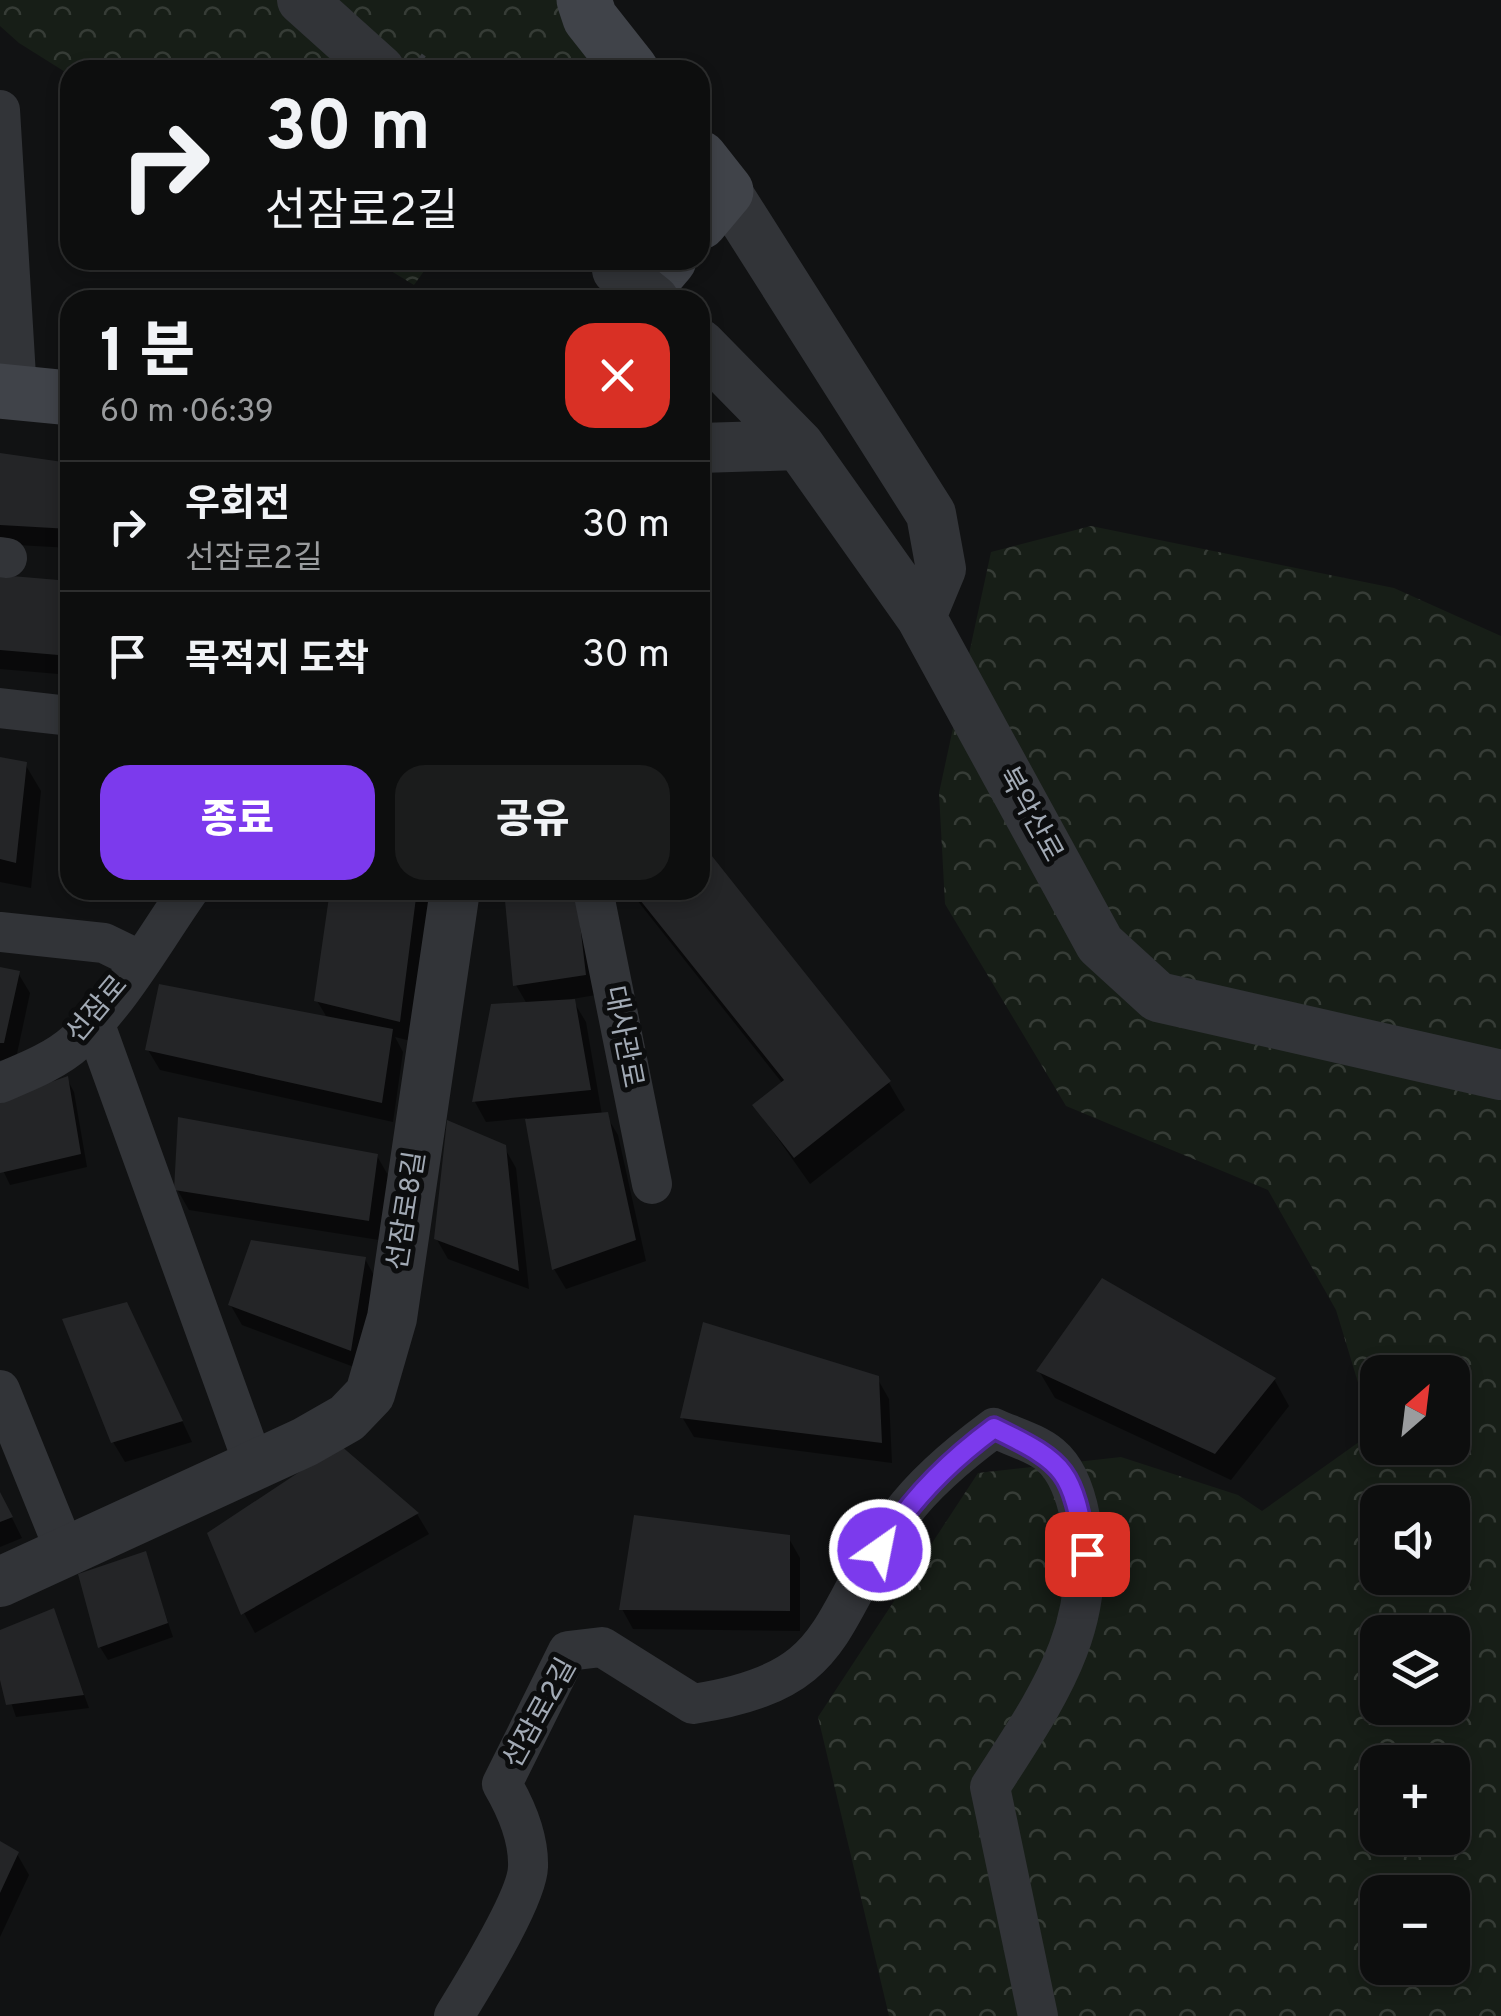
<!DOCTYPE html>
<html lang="ko">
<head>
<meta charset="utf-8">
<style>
	:root { --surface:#0d0e0e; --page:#1b1c1c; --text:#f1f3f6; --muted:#9a9c9e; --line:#2d2e2e; --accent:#7c3aed }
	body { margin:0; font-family:Overpass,"Noto Sans KR",sans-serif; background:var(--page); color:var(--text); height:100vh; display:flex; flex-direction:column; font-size:38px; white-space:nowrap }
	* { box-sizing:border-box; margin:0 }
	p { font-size:32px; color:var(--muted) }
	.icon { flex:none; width:55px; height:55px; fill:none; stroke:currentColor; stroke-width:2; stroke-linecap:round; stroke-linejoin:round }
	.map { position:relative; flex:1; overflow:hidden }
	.side { position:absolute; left:60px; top:290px; width:650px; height:610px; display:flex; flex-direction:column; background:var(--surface); border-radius:30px; box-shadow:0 5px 15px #0003,0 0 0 2px var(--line) }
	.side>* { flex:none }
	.top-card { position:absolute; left:60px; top:60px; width:650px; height:210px; border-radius:30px; box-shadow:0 5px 15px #0003,0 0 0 2px var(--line); background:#0d0e0e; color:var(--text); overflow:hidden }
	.needle { width:65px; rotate:28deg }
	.fabs { position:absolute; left:1360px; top:1355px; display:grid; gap:20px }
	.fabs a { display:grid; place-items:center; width:110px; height:110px; border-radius:20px; background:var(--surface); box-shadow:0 5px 15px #0003,0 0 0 2px var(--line); font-size:50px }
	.pin { position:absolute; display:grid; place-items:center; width:85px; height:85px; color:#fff; margin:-42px; border-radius:20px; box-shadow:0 5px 15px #0006 }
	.me { position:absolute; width:110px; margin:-55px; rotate:33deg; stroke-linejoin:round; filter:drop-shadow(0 0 8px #0008) }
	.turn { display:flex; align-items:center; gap:35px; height:210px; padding:0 40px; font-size:45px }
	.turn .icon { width:130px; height:130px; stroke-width:2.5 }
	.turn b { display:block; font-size:70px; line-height:85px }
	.round { display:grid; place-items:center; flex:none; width:105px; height:105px; border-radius:30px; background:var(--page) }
	.head { display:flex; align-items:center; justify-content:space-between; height:170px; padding:0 40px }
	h1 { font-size:60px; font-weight:800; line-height:75px }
	.button { display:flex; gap:20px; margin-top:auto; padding:20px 40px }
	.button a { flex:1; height:115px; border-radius:30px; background:var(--accent); color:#fff; font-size:40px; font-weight:800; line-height:115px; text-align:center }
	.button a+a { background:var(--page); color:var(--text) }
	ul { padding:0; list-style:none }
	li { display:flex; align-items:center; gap:30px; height:130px; padding:0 40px; border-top:2px solid var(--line) }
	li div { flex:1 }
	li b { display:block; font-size:38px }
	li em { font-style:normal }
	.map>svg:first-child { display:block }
	.forest { fill:url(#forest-crowns); fill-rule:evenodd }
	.shadow { fill:#0007 }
	.building { fill:#242527 }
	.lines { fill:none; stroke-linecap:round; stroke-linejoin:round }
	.path { stroke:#383b3f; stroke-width:6; stroke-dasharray:5 8; stroke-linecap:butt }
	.minor { stroke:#323438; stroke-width:40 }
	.tertiary { stroke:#323438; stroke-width:50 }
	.secondary { stroke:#404349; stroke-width:55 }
	.tertiary-bridge { stroke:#323438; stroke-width:50 }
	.route-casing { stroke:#51269a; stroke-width:25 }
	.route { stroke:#7c3aed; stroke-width:18 }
	.labels { text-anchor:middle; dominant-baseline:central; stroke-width:10; stroke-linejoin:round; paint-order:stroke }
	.street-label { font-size:28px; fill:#a2aab5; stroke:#0c0d0e }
</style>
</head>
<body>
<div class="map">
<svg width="1501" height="2016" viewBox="0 0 1501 2016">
	<defs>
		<pattern id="forest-crowns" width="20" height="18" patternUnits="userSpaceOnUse" patternTransform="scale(2.5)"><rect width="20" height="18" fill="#171e17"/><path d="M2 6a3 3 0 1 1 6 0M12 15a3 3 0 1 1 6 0" fill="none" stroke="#363c36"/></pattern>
	</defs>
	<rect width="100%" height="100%" fill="#111213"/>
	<path class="forest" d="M0,0H572L594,70H70V75L19,43L0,26Z
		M373,260H432L414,285Z
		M1091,526L1394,588L1501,636V2016H889L818,1717L978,1473L1121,1457L1238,1495L1262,1511L1373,1432L1336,1310L1268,1190L1066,1106L945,904L939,793L991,552ZM1378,1372H1452V1448H1378ZM1378,1502H1452V1578H1378ZM1378,1632H1452V1708H1378ZM1378,1762H1452V1838H1378ZM1378,1892H1452V1968H1378Z"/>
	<path class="shadow" d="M0,456L70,465V548L0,544Z
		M0,578L70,584V675L0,669Z
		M0,759L25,764L41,791L31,888L0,882Z
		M700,845L889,1083L905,1110L810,1184L755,1106L783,1084L629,890H700Z
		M333,890H430L411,1041L395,1037L403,1052L393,1122L160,1070L148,1050L328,1019L317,1001Z
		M507,890H577L596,995L572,999L586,1022L602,1115H606L618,1135L646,1261L566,1289L554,1269L527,1118L486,1122L475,1102L494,1006L527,1004L516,985Z
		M0,969L18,973L30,993L15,1063L0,1060Z
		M67,1079L74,1092L87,1167L10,1185L0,1164V1103Z
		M504,1147L516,1168L529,1289L448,1259L436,1238Z
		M377,1156L389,1177L379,1240L189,1210L177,1189Z
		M365,1259L376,1279L362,1370L242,1325L230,1304Z
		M138,1326L192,1442L125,1462L113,1442Z
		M1039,1371L1274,1379L1289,1406L1231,1480L1055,1398Z
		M877,1378L889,1399L892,1463L694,1437L682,1417Z
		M340,1448L417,1514L429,1534L255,1633L244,1613Z
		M0,1494L22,1538L0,1547Z
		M788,1537L800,1558V1631L633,1629L622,1609Z
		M145,1554L173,1637L108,1660L100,1647Z
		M53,1611L89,1708L16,1717L0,1670V1633Z
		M0,1844L17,1854L29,1875L0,1937Z"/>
	<path class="building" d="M0,453L70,463V529L0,525Z
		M0,575L70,581V656L0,650Z
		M0,757L27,762L16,863L0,859Z
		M700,841L891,1081L794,1158L752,1105L784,1080L632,890H700Z
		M330,890H417L400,1022L314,1001Z
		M504,890H576L586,975L513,986Z
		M0,967L20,971L4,1043H0Z
		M159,984L393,1029L382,1103L145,1050Z
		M575,999L591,1090L472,1102L491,1004Z
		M68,1076L81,1154L0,1173V1100Z
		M608,1112L636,1240L552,1270L525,1119Z
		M178,1117L378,1154L369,1221L174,1190Z
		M447,1120L506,1145L519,1271L434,1239Z
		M251,1240L366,1257L351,1351L228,1305Z
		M1102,1278L1276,1378L1215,1454L1036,1371Z
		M127,1302L183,1421L111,1443L62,1319Z
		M703,1322L879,1376L882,1443L680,1418Z
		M340,1445L419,1513L241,1615L207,1533Z
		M0,1492L13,1517L0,1522Z
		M634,1515L790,1535V1611L619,1610Z
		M146,1551L168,1623L98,1648L78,1574Z
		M54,1608L84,1695L6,1705L0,1680V1630Z
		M0,1841L19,1852L0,1893Z"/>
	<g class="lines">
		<path class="path" d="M420,56L439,70"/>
		<path class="minor" d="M0,110L17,393
			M0,557L7,558
			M0,708L70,716
			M593,890L652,1184
			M0,932L104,943L139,960
			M94,1022L254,1465
			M0,1083C26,1072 55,1061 76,1042C121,1000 154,940 189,890
			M0,1390L66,1553
			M454,2016C472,1986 527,1899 528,1867C529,1838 516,1808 502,1784L568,1651L602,1647L693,1704C845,1681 823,1620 900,1516C925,1482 960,1453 994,1428C1011,1436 1036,1443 1050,1455C1067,1469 1076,1496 1080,1517C1101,1626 1046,1699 990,1787L1038,2016"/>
		<path class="tertiary" d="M302,0L380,70
			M726,191L931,514L941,569L921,617
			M700,344L799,445L921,617L1100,944L1158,997L1501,1075
			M700,448L799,445
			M0,1582L305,1442L347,1418L370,1394L392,1318L455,890"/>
		<path class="secondary" d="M584,0L590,18L631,70
			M700,158L726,191L700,222
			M635,300L669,260
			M0,391L70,398"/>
		<path class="tertiary-bridge" d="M617,270L654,300"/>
	</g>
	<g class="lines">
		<defs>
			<path id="route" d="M880,1550C909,1500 948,1462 994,1428C1071,1465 1071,1472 1087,1554"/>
		</defs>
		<use href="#route" class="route-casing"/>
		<use href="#route" class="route"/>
	</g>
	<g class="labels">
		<g class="street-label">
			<text transform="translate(1029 815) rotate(61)">북악산로</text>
			<text transform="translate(98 1010) rotate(-50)">선잠로</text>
			<text transform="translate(622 1037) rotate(79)">대사관로</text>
			<text transform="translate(408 1211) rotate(-81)">선잠로8길</text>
			<text transform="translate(541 1714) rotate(-61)">선잠로2길</text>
		</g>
	</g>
</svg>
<div class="fabs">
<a><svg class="needle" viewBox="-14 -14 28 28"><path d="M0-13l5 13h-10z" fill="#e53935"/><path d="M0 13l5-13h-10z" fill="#9a9c9e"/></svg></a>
<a><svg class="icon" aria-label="sound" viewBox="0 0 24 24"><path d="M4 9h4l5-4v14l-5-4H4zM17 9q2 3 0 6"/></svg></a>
<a><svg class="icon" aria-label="layers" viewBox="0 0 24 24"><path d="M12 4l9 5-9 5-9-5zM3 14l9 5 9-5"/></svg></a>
<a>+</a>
<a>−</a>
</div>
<div class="pin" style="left:1087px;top:1554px;background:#d93025"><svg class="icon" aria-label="arrive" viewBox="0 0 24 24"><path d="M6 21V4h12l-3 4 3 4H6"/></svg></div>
<svg class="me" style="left:880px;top:1550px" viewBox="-20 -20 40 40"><circle r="17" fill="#7c3aed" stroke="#fff" stroke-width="3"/><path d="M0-11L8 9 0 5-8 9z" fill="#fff"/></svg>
<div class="top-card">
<div class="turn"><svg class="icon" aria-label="right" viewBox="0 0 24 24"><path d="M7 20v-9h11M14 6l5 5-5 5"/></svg><div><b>30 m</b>선잠로2길</div></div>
</div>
<section class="side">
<div class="head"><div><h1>1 분</h1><p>60 m · 06:39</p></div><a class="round" style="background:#d93025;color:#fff"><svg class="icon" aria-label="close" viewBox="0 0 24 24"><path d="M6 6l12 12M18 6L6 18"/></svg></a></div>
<ul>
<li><svg class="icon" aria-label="right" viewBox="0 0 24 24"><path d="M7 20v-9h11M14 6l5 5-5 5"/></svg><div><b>우회전</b><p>선잠로2길</p></div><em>30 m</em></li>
<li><svg class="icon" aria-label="arrive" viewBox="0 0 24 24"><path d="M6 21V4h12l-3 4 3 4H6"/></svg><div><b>목적지 도착</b></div><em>30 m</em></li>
</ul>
<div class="button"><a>종료</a><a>공유</a></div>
</section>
</div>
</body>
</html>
